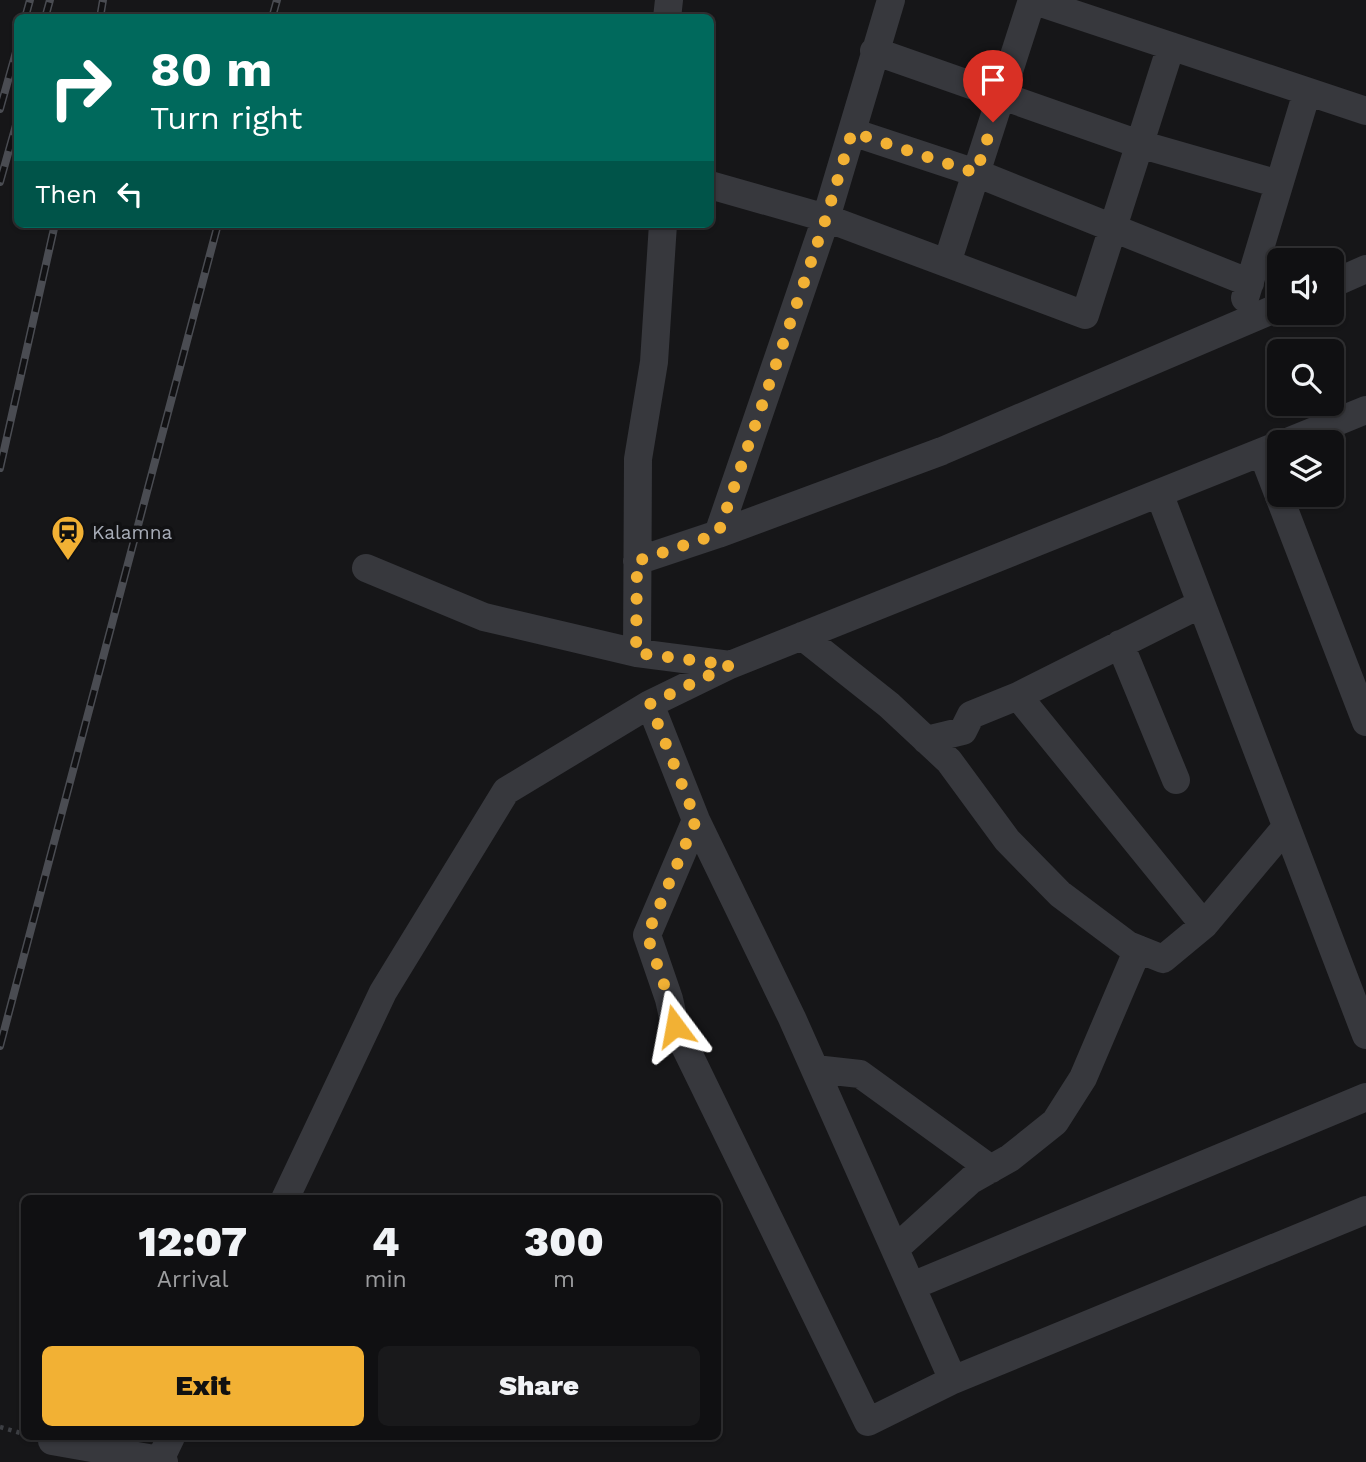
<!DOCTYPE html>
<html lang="en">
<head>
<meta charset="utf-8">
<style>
	:root { --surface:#101012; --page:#19191b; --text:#f1f3f6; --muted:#9c9d9f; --line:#303032; --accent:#f2b134 }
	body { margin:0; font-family:"Work Sans",sans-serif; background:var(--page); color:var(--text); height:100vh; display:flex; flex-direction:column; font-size:26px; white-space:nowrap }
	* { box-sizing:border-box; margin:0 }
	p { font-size:23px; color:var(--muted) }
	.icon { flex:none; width:38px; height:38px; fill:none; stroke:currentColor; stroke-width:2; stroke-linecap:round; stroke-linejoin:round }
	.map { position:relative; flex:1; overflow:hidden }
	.details { position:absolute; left:21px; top:1195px; width:700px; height:245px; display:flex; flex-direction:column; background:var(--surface); border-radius:10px; box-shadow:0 2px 5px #0004,0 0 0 2px var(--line) }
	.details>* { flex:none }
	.top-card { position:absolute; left:14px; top:14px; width:700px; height:214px; border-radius:10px; box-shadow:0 2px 5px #0004,0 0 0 2px var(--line); background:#00695c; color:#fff; overflow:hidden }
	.buttons { position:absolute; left:1267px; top:248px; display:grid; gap:14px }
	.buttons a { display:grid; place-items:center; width:77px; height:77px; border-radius:10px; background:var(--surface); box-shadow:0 2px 5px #0004,0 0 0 2px var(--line); font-size:35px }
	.pin { position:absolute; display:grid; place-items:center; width:60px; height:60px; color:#fff; margin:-72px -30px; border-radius:50% 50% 50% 0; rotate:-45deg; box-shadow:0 0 7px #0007 }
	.pin .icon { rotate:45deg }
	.me { position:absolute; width:77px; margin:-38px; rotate:347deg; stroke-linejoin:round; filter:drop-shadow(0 0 5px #0008) }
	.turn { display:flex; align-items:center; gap:24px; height:147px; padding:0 21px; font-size:32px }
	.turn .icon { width:91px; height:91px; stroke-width:2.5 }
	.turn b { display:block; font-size:49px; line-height:60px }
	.then { display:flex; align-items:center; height:66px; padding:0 21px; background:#0003; gap:14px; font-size:26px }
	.eta { display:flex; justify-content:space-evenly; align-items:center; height:119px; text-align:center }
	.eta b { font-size:42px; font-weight:800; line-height:49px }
	.primary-button { display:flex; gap:14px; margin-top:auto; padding:14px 21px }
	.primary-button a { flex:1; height:80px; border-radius:10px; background:var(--accent); color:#111; font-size:28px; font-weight:800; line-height:80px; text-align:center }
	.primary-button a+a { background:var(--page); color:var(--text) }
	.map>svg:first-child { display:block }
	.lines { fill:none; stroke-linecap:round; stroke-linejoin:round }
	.path { stroke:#3d3f44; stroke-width:4.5; stroke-dasharray:3.5 5; stroke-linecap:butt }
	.street { stroke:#37383d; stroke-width:28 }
	.rail-casing { stroke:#4a4c52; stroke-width:8 }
	.rail { stroke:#111113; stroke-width:5; stroke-dasharray:16; stroke-linecap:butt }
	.route { stroke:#f2b134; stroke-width:12; stroke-dasharray:0 21.6 }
	.labels { text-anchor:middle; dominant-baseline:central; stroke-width:7; stroke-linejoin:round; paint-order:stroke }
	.poi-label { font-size:19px; fill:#a8adb8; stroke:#111113; text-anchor:start }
</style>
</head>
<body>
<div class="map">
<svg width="1366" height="1462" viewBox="0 0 1366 1462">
	<rect width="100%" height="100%" fill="#161618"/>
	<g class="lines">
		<path class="path" d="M0,1427L24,1434"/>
		<path class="street" d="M667,18L669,0
			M874,51L1139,144L1279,184
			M852,132L976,173L1250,283
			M710,185L826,218L1085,315L1171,46
			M947,263L1032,0L1366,111
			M1332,284L1366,269
			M1245,298L1307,92
			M1285,443L1366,410
			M1262,452L1366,722
			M1159,493L1366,1035
			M718,534L826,218L891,0
			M637,561L718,534L942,451L1279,307
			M366,568L484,617L637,653L730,665L1279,445
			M802,636L889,705L949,761L1007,840L1060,894L1128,945L1163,959L1204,925L1286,827
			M1120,644L1176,780
			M637,653L638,459L654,362L663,224
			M730,665L650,704L696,820L792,1018L953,1380L1366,1210
			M1018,696L1204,925
			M926,740L963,731L971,715L1018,696L1201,604
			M696,820L647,935L669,999L675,1026L868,1422L953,1380
			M815,1069L860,1074L991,1169
			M285,1199L383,992L506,791L650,704
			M895,1249L971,1180L1010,1158L1055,1122L1083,1078L1138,949
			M912,1286L1366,1097
			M52,1441L160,1460
			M164,1462L160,1460L171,1437"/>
		<defs>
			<path id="rail" d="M25,18L30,0
				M45,18L50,0
				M100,18L103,0
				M272,18L277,0
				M0,109L18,45
				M0,182L18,118
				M0,468L55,224
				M0,1046L218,224"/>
		</defs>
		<use href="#rail" class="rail-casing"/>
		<use href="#rail" class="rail"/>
	</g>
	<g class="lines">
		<path class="route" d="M675,1026L669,999L647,935L696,820L650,704L730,665L636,653L637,561L718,534L826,218L852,132L976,173L993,122"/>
	</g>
	<defs>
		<symbol id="station-pin" viewBox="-11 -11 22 30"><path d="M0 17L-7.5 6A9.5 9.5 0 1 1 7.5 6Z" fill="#f2b134" stroke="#111113"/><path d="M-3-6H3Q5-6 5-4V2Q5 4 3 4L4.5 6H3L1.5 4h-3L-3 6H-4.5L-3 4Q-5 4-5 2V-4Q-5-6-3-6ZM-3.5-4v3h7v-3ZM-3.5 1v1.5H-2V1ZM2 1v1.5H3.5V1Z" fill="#111"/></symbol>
	</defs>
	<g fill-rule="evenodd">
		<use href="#station-pin" x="49" y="513" width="38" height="52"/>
	</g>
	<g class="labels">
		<g class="poi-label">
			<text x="92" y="532">Kalamna</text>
		</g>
	</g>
</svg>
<div class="buttons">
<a><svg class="icon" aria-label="sound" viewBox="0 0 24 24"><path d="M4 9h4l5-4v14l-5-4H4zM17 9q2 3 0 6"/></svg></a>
<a><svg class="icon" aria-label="search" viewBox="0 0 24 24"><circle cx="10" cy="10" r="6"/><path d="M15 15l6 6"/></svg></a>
<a><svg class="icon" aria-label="layers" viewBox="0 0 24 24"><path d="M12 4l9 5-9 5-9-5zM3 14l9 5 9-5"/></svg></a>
</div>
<div class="pin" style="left:993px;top:122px;background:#d93025"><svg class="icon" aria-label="arrive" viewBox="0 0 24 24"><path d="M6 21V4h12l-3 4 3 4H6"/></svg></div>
<svg class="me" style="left:675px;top:1026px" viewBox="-20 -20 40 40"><path d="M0-17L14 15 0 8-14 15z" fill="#f2b134" stroke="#fff" stroke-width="4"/></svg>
<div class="top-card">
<div class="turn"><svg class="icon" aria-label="right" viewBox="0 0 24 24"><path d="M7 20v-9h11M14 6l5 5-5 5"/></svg><div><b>80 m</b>Turn right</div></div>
<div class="then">Then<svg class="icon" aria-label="left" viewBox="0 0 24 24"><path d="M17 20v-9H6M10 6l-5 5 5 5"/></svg></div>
</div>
<section class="details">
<div class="eta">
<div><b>12:07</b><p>Arrival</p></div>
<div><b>4</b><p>min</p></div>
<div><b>300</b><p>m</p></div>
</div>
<div class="primary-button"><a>Exit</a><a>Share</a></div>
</section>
</div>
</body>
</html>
